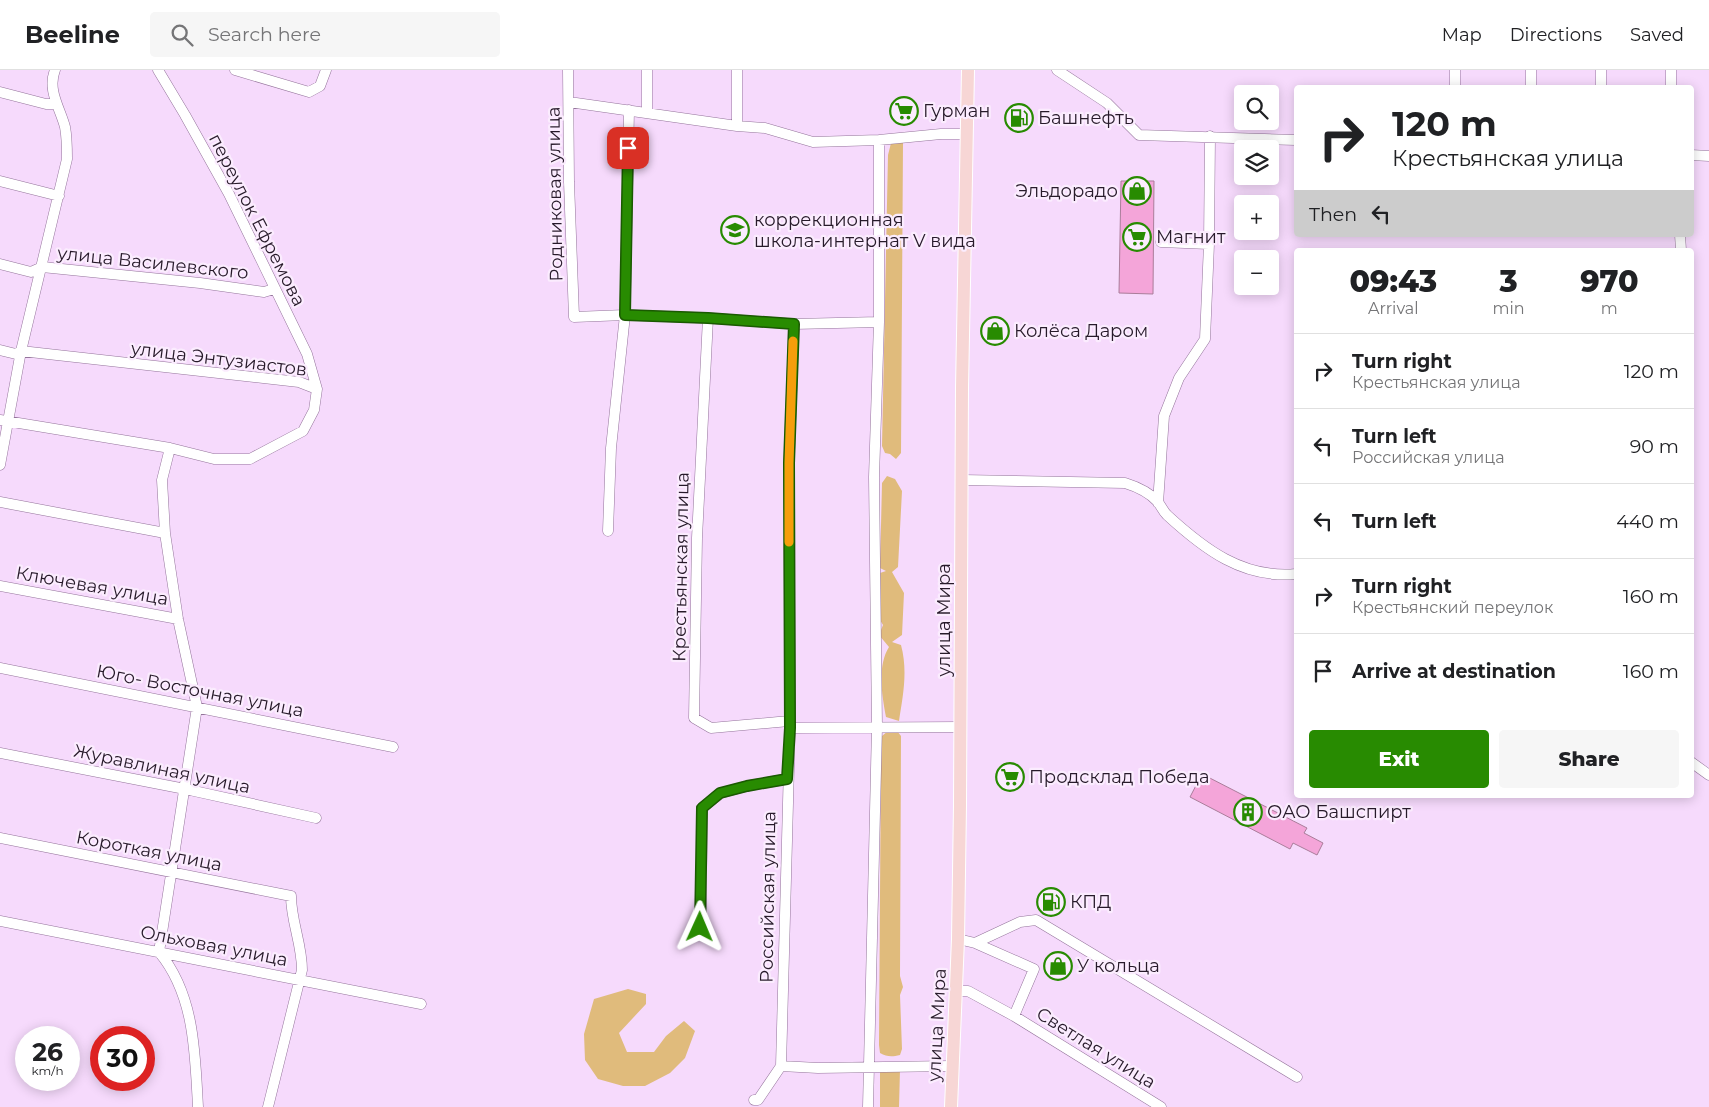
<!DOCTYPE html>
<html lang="en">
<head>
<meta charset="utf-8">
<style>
	:root { --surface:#fff; --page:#f6f6f6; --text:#202124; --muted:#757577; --line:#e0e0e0; --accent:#288b01 }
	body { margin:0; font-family:Montserrat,sans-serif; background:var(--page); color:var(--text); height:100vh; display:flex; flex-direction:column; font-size:19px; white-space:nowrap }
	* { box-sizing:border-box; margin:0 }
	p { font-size:16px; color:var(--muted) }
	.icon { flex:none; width:28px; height:28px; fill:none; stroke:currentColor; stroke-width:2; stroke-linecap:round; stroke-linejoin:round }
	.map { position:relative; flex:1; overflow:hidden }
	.sheet { position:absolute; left:1294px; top:178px; width:400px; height:550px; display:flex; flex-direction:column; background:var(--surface); border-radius:5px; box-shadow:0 2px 12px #0003 }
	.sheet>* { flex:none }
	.guide { position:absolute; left:1294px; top:15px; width:400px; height:152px; border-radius:5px; box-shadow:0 2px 12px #0003; background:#fff; color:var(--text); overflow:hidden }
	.controls { position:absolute; left:1234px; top:15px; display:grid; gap:10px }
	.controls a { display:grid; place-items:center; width:45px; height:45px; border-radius:5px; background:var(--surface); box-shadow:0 2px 12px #0003; font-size:25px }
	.speed { position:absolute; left:15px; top:956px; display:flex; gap:10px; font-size:25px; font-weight:700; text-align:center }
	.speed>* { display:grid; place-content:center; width:65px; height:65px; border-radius:50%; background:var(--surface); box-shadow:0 2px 12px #0003; line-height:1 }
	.speed small { font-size:12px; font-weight:400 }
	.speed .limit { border:8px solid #d22; background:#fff; color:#111 }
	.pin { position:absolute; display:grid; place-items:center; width:42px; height:42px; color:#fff; margin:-21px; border-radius:10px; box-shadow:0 2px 8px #0006 }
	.me { position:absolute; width:55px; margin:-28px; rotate:1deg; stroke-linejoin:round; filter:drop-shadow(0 0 4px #0008) }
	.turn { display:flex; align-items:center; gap:18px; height:105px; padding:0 15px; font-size:22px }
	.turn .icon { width:65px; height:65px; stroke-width:2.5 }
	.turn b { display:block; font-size:35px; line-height:42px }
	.then { display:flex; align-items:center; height:48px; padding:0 15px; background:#0003; gap:10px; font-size:19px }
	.eta { display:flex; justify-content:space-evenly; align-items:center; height:85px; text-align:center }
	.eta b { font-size:30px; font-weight:800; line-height:35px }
	.primary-button { display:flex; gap:10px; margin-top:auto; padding:10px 15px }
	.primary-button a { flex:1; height:58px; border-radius:5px; background:var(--accent); color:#fff; font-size:20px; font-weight:800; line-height:58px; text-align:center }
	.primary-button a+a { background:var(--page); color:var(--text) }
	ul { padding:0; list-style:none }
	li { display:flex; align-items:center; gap:15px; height:75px; padding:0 15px; border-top:1px solid var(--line) }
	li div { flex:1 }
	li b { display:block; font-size:19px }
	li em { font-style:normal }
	header { display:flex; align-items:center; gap:30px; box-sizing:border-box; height:70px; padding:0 25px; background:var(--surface); border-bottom:1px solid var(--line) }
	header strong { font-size:24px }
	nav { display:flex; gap:28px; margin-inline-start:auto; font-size:18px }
	.search { width:350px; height:45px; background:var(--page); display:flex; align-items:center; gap:12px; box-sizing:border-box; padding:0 18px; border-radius:5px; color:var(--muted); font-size:19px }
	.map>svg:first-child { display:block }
	.green { fill:#e0bb7c }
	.building { fill:#f4a5d9; stroke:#aa7d9a }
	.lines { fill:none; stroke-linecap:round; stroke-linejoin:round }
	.minor-casing { stroke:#94749b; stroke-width:11 }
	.major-casing { stroke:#fff; stroke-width:14 }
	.minor { stroke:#fff; stroke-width:10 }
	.major { stroke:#f7d6d5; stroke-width:12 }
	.route-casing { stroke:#1a5a01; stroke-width:12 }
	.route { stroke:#288b01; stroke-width:9 }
	.slow { stroke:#f59e0b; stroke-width:9 }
	.labels { text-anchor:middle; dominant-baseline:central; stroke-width:4.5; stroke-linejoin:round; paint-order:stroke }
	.poi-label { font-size:18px; fill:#271a2a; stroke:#fbecfe; text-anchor:start }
	.street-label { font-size:18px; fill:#271a2a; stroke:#fbecfe }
</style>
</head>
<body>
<header>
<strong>Beeline</strong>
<div class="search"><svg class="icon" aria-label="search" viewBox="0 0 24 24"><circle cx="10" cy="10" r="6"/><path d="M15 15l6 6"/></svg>Search here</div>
<nav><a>Map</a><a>Directions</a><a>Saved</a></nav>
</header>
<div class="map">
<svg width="1709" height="1037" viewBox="0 0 1709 1037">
	<rect width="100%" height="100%" fill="#f6dafc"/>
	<path class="green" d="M898,70L903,73L901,383L896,389L890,384L885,383L882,376L888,85L891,73Z
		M887,406L895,409L902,421L898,497L892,502L904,523L902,565L892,572L901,575C908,601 903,625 899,651L886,647C882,626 877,596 889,577L879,565L883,555L880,550V503L886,501L880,498L882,413Z
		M888,661H897L901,666L900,906L903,917L900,925L902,979L900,985C892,987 887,987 880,983L879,975L881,675L882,666Z
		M628,919L646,924V934L619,963L627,982H654L666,966L684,951L695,961L685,988L670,1003L645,1016H623L598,1009L585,990L584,964L594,929Z
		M880,999L900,1000L899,1037H880Z"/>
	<path class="building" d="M1121,111H1154L1153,224L1119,223Z
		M1202,704L1307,758L1304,763L1323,773L1317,785L1293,773L1290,779L1190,727Z"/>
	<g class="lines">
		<defs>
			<path id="minor" d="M235,0L309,22L320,16L326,0
				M568,0L569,112L574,247L625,245L708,248L794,254L879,252
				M1057,0L1107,33L1139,65L1296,70
				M1455,18V0
				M1531,18V0
				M1601,18V0
				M1671,18V0
				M0,22L46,34H56
				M569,32L737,56L765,58L813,72L879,70L941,64H967
				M647,43V0
				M737,56V0
				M1691,85L1709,86
				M0,111L59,126
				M1680,165L1681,180
				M1161,172L1209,174L1210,66
				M0,194L31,202L42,197L200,213L264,222L274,219
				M708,248L697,468L694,648L711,658L789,651
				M0,280L16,284L21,281L299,312L317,319
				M0,350L170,378L214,389H250L303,361L314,340L317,319L307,284L229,124L185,45L158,0
				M170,378L162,410L165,463L178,549L197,637L159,882C195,925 195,984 198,1037
				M0,395L21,281L67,89C67,78 67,67 65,57C60,38 47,20 55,0
				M962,410L1125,413C1138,417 1149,422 1158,432C1161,436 1163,441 1167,445C1204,479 1243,509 1296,504
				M0,432L165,463
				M1158,433L1164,346L1179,308L1205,269L1209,174
				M608,461L611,378L625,245L629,40
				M0,516L178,549
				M0,598L393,677
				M790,658L961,657
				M0,683L185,719L316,748
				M1691,692L1709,705
				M0,768L291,826C291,851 302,874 302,900L268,1037
				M0,851L421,934
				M701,857L702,738L721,723L747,716L787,709
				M958,869L975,873L1020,852L1036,850L1297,1007
				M956,921H968L1014,946L1034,899L975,873
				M1014,946L1161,1037
				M781,996L818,998L951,996
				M754,1030H758L781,996L790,658L789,393L794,254
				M868,1037L877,657L874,407L879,252V70"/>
			<path id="major" d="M951,1037L958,869L960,735L962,318L968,0"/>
		</defs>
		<use href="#minor" class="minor-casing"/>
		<use href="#major" class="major-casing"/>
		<use href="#minor" class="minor"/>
		<use href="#major" class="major"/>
	</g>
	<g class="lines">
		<defs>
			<path id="route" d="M628,78L625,245L708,248L794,254L789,393L790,658L787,709L747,716L720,723L702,738L700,857"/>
		</defs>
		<use href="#route" class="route-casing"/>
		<use href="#route" class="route"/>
		<path class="slow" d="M789,472V393L793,271"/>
	</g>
	<defs>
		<symbol id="supermarket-ring" viewBox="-11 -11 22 22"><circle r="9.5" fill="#fbecfe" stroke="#288b01" stroke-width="1.5"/><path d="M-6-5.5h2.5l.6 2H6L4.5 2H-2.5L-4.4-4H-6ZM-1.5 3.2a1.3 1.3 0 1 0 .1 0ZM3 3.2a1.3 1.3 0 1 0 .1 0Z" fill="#288b01"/></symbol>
		<symbol id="fuel-ring" viewBox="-11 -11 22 22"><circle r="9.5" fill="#fbecfe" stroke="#288b01" stroke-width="1.5"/><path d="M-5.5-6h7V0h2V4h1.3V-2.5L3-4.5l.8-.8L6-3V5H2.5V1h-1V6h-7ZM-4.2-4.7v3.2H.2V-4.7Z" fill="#288b01"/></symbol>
		<symbol id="shop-ring" viewBox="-11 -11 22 22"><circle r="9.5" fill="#fbecfe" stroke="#288b01" stroke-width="1.5"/><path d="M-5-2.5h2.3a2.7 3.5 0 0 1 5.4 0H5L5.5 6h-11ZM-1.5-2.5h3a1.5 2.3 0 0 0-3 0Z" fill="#288b01"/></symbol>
		<symbol id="school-ring" viewBox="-11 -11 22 22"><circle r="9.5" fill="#fbecfe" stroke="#288b01" stroke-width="1.5"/><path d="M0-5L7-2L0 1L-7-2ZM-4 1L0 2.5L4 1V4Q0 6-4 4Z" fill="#288b01"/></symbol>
		<symbol id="building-ring" viewBox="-11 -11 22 22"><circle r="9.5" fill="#fbecfe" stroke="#288b01" stroke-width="1.5"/><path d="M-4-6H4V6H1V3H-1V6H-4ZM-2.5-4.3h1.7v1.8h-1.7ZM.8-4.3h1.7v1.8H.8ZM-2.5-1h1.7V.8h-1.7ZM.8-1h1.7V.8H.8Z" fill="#288b01"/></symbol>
	</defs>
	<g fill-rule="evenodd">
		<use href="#supermarket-ring" x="888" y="25" width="32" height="32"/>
		<use href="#fuel-ring" x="1003" y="32" width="32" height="32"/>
		<use href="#shop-ring" x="1121" y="105" width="32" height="32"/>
		<use href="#school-ring" x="719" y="144" width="32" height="32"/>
		<use href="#supermarket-ring" x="1121" y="151" width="32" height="32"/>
		<use href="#shop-ring" x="979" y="245" width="32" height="32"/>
		<use href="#supermarket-ring" x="994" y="691" width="32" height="32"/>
		<use href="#building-ring" x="1232" y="726" width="32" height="32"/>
		<use href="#fuel-ring" x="1035" y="816" width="32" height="32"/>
		<use href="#shop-ring" x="1042" y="880" width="32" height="32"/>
	</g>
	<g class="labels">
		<g class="poi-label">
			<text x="923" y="41">Гурман</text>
			<text x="1038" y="48">Башнефть</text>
			<text x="1118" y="121" text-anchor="end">Эльдорадо</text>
			<text x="754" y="150">коррекционная<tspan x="754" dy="21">школа-интернат V вида</tspan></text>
			<text x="1156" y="167">Магнит</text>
			<text x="1014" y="261">Колёса Даром</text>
			<text x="1029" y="707">Продсклад Победа</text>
			<text x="1267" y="742">ОАО Башспирт</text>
			<text x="1070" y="832">КПД</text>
			<text x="1077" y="896">У кольца</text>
		</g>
		<g class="street-label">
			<text transform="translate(555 124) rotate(-91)">Родниковая улица</text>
			<text transform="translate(257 150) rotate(63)">переулок Ефремова</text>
			<text transform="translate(153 193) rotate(6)">улица Василевского</text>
			<text transform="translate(219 289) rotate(7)">улица Энтузиастов</text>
			<text transform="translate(681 497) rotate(-89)">Крестьянская улица</text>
			<text transform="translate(92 516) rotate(10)">Ключевая улица</text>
			<text transform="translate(944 550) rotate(-90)">улица Мира</text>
			<text transform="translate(200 621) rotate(11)">Юго- Восточная улица</text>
			<text transform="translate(162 699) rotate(12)">Журавлиная улица</text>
			<text transform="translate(149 781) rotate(11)">Короткая улица</text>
			<text transform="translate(768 827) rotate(-89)">Российская улица</text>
			<text transform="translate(214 876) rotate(11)">Ольховая улица</text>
			<text transform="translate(937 955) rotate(-87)">улица Мира</text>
			<text transform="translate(1096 978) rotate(32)">Светлая улица</text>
		</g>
	</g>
</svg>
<div class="controls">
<a><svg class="icon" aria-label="search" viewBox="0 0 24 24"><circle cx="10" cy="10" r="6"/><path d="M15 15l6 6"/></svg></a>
<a><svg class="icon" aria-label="layers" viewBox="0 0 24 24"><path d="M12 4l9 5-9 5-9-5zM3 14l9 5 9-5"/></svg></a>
<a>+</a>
<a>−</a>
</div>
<div class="speed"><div>26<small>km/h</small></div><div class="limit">30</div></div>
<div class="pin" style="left:628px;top:78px;background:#d93025"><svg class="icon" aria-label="arrive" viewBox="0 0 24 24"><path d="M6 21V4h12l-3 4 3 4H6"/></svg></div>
<svg class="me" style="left:700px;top:857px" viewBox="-20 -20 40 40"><path d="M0-17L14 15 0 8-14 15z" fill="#288b01" stroke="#fff" stroke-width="4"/></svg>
<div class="guide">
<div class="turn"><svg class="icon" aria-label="right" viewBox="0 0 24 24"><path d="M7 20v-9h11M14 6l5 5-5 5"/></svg><div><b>120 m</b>Крестьянская улица</div></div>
<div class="then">Then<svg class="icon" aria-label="left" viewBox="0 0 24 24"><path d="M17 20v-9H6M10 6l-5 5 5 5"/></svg></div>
</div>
<section class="sheet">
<div class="eta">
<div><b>09:43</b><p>Arrival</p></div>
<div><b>3</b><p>min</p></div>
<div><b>970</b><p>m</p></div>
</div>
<ul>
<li><svg class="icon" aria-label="right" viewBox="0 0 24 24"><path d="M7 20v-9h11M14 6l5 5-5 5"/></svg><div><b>Turn right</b><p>Крестьянская улица</p></div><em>120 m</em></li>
<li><svg class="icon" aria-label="left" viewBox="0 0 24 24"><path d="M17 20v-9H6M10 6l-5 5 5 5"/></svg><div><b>Turn left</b><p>Российская улица</p></div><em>90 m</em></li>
<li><svg class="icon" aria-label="left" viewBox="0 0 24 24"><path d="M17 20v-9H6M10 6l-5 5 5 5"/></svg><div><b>Turn left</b></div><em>440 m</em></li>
<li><svg class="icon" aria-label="right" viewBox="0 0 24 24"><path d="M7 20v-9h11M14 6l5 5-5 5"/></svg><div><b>Turn right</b><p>Крестьянский переулок</p></div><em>160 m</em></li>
<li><svg class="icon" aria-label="arrive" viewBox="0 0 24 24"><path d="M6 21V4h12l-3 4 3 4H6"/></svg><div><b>Arrive at destination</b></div><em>160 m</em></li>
</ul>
<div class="primary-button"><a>Exit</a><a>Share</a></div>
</section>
</div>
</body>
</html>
